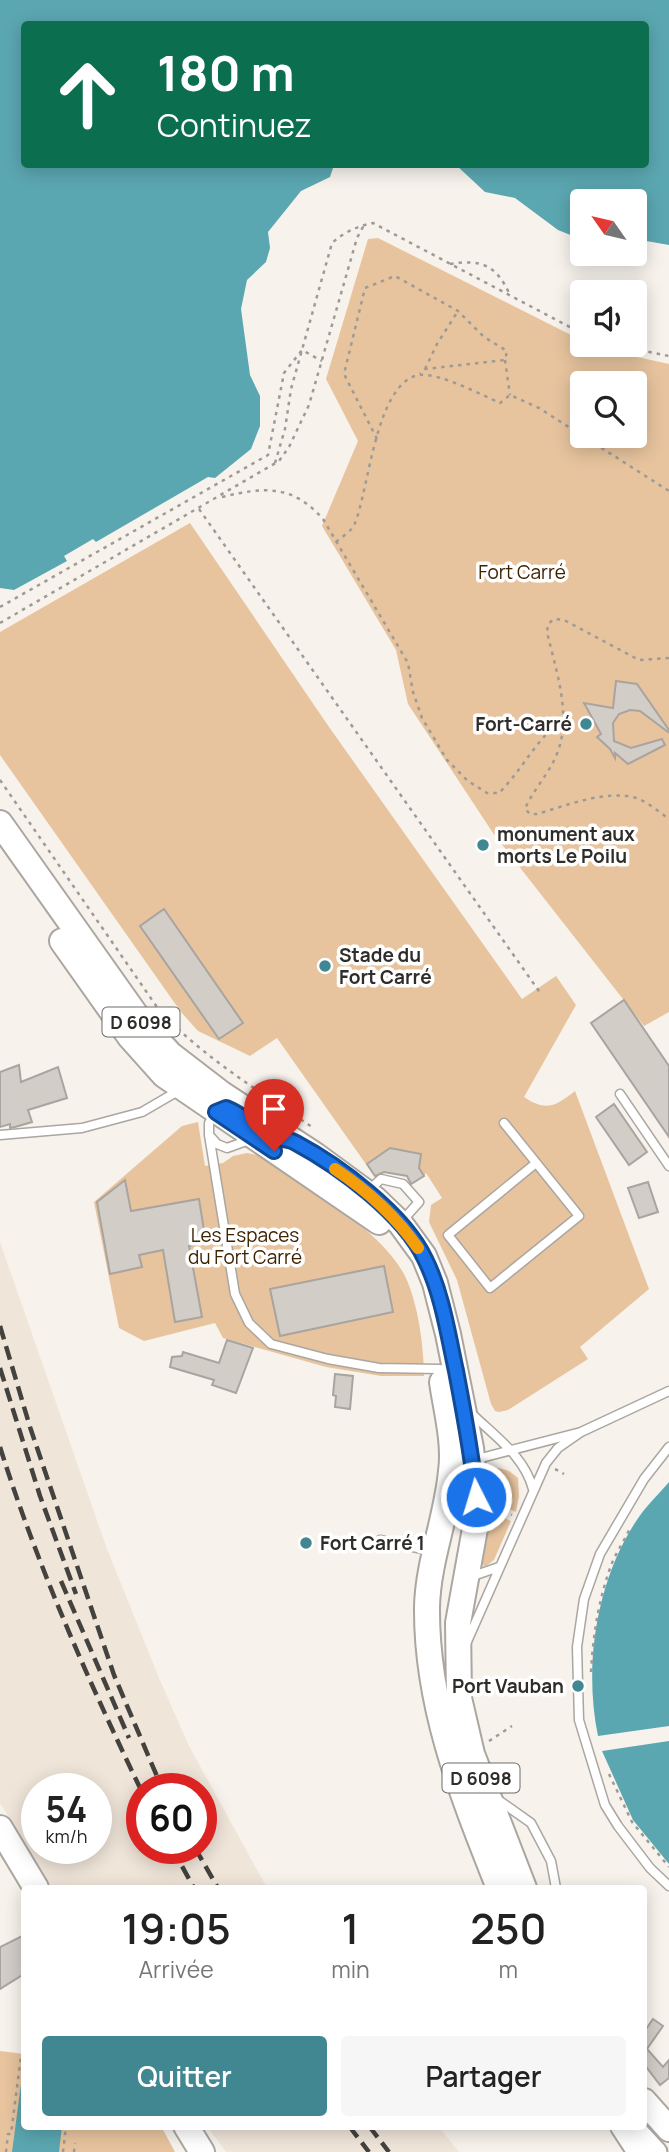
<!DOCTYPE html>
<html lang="fr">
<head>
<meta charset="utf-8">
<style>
	:root { --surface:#fff; --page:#f6f6f6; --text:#222; --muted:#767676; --accent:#418791 }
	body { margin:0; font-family:Manrope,sans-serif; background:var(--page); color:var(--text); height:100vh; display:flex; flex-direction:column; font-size:26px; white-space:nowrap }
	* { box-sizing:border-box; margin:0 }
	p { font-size:23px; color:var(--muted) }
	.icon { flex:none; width:38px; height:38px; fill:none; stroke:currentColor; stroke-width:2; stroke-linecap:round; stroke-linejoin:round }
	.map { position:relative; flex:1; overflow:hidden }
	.sheet { position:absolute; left:21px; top:1885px; width:626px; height:245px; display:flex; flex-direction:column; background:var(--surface); border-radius:7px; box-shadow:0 4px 18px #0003 }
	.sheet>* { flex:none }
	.top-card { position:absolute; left:21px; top:21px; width:628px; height:147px; border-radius:7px; box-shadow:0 4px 18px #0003; background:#0b6e4f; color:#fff; overflow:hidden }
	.needle { width:46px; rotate:304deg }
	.tools { position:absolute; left:570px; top:189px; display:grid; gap:14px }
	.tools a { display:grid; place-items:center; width:77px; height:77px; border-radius:7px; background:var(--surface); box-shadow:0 4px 18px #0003; font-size:35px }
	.speed { position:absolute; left:21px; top:1773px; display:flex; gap:14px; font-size:35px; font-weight:700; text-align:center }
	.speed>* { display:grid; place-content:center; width:91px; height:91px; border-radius:50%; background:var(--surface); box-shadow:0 4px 18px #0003; line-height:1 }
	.speed small { font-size:18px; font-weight:400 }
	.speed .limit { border:10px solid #d22; background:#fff; color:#111 }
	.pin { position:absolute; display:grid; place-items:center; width:60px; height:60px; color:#fff; margin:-72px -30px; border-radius:50% 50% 50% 0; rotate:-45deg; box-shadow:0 0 7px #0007 }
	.pin .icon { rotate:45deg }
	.me { position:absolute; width:77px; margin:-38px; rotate:355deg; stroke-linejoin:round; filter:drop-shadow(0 0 5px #0008) }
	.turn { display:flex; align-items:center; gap:24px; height:147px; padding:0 21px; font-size:32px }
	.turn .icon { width:91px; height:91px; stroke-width:2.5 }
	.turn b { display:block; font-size:49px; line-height:60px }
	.eta { display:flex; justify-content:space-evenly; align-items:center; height:119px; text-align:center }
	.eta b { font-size:42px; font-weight:600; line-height:49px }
	.primary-button { display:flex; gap:14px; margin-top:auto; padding:14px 21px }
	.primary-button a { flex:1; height:80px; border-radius:7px; background:var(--accent); color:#fff; font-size:28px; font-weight:600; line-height:80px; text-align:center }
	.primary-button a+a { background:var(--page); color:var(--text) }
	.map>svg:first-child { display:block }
	.built { fill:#f0e5d9; fill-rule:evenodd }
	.green { fill:#e7c49e; fill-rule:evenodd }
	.water { fill:#5ba7b1 }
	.building { fill:#d2cdc7; stroke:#a9a49f; stroke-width:2 }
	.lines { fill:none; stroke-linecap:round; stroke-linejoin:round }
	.service-casing { stroke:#aba6a0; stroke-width:11 }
	.tertiary-casing { stroke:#aba6a0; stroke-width:23 }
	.primary-casing { stroke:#aba6a0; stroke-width:28 }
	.path { stroke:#9e9a95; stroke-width:2.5; stroke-dasharray:3.5 5; stroke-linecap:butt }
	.service { stroke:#fff; stroke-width:8 }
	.tertiary { stroke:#fff; stroke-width:19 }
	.primary { stroke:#fff; stroke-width:24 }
	.rail { stroke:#44423e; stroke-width:4.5; stroke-dasharray:14 7; stroke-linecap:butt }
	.route-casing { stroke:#114b97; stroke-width:18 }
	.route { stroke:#1a73e8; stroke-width:12 }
	.slow { stroke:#f59e0b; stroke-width:12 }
	.poi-dot { fill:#418791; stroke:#fff; stroke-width:2.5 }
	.labels { text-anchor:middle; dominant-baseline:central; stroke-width:7; stroke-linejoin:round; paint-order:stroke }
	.shield { fill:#fff; stroke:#6d6c6a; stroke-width:2 }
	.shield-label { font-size:18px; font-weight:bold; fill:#2f2d2a }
	.park-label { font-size:19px; fill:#3d2200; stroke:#fff }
	.poi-label { font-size:19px; font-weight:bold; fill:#2f2d2a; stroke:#fff; text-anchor:start }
</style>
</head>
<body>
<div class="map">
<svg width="669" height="2152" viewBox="0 0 669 2152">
	<rect width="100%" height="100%" fill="#f7f2ec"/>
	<path class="built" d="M0,1242L107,1549L159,1678L189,1746L267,1888H52L0,1803ZM37,1788H96V1848H37ZM142,1788H201V1848H142Z
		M207,2126H438L459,2152H226Z"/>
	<path class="green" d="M378,238L583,341V345L669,364V1012L644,1026L493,833L408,704L396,650L322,526L358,441L326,379L368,239ZM583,383H635V436H583Z
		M190,523L329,727L522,999L556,976L576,1005L524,1097C546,1112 556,1106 575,1091L649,1289L580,1347L588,1359L508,1410L499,1412L495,1411L491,1404L457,1280L429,1222L431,1205L442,1198L426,1173L424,1176L411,1184L407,1176L384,1172L375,1177L277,1038L250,1056L198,1031L181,1012L0,755V632Z
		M198,1122L205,1166L223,1163L233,1156L247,1153L262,1156C306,1187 381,1229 405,1276C418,1303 424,1347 424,1376H381L326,1367L223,1338L215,1323L144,1341L119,1328L94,1202L182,1126Z
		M499,1468L509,1471L518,1478L519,1496L516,1512L493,1502L489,1493L488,1473Z
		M490,1512L511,1521L494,1560L486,1566L481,1565Z
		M0,2051L24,2054V2126H161L175,2152H0Z"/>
	<path class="water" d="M0,0H669V245L635,239V201H583V240L558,230L515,198L485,192L456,165L646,164V24H24V164L334,165L330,177L301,191L268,232L270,248L266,262L247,280L241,309L250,375L260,396V426L251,449L215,478L208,477L96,542L93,539L64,556L67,561L14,590L0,588Z
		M669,1482V1726L598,1736C583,1664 597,1575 641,1514C649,1503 660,1493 669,1482Z
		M669,1741V1864L633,1820L602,1751Z
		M24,2061V2126H62L59,2152H12Z"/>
	<path class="building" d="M616,681L637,684L669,730L668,732L640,711L630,710L619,714L613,723L614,741L631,748L662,739L665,745L628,764L615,753V758L610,749L597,737L601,734L584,703L613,708Z
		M164,909L243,1023L219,1039L140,926Z
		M624,1000L669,1066V1137L591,1023Z
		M19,1065L21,1082L58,1067L67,1098L28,1110L32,1122L15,1127L10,1128V1124L0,1127V1072Z
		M614,1104L647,1152L629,1165L596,1117Z
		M390,1148L421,1154L419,1168L424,1176L411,1184L407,1176L384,1172L375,1176L367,1164Z
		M125,1180L131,1211L199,1199L206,1243L189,1246L202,1317L175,1322L163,1250L139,1255L142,1267L110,1274L97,1202Z
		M648,1182L658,1212L639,1218L628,1188Z
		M384,1266L393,1312L280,1336L270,1289Z
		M227,1340L253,1348L236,1393L212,1385L214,1380L170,1367L172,1357L182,1356L183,1352L219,1363Z
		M335,1374L353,1376L350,1409L335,1407L336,1396L333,1395Z
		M24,1935V1974L0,1989V1947Z
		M653,2019L663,2026L647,2049L663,2067L669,2060V2078L660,2085L644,2064V2032Z"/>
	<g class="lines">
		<defs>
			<path id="service" d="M620,1094L669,1166
				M214,1115L209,1123V1135L217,1144L227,1148L252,1139
				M504,1123L579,1216L490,1288L448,1235L536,1163
				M0,1135L82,1128L142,1112L178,1091
				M209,1135L235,1294L249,1323L271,1344L328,1359L379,1368L440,1369
				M369,1190L381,1179L403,1184L419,1202L402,1221
				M470,1412C494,1436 524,1455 533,1489
				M669,1447L644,1479L600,1554L584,1599L577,1647L579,1720L605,1805L618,1826L650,1868L669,1886
				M476,1461L481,1458L581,1432L669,1391
				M380,1540L432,1551
				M470,1577L499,1567
				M466,1644L546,1463L558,1448L581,1432
				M497,1799L531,1823L551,1861L556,1888"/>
			<path id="tertiary" d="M633,2126L657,2152"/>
			<path id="primary" d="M0,823L141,1022L170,1054L222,1094L315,1155L375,1199L400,1223L424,1256L435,1283L448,1334L471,1448L476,1497V1523L458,1623L459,1698L472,1754L524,1888
				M62,941L130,1037L164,1075L379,1222
				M442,1382C446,1410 455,1443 451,1471C447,1517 428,1561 427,1607C426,1707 463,1797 499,1888
				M0,1828L36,1888
				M644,2101L669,2129
				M186,2126L202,2152
				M623,2126L640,2152"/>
		</defs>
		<use href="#service" class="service-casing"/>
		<use href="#tertiary" class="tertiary-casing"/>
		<use href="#primary" class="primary-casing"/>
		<path class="path" d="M450,264C481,259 496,265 509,293
			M615,345L669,356
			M505,360L510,395
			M425,369L437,344L458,311
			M377,439L344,374L365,288L395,276L458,311L484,337L507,351L505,360L425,369L420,374
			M275,463L285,429L291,389L332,243C344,232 358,226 373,223L583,334
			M222,497C264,487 292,484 323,519L408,663L413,692L422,718L447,760L468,781L487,793H499C522,770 537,738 563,719
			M199,509L541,994
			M336,542C343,536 353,530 355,523C369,489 376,382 419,375C438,372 482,395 500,403L510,395L539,408L669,491
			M0,607L268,455L284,373L302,350L322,361
			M0,623L279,461L289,447L309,405L357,238L364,225
			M669,658L639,660L564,620L554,619L548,624L547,632C556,671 573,718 556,756C548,775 533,790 525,809L530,814H537C565,806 607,789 636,798C648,802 659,812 669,819
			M0,780L159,1010C204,1058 259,1091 312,1127
			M555,1469L564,1474
			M496,1507L512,1515
			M591,1672C593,1635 599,1597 612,1563C617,1551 625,1540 630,1528
			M489,1741L512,1726
			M609,1774L632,1822L669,1867
			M6,2152L8,2134H11L21,2056H24
			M63,2152L66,2126
			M74,2152L75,2143"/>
		<use href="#service" class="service"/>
		<use href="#tertiary" class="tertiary"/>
		<use href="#primary" class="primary"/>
		<path class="rail" d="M0,1326L30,1427L114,1675L159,1781
			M0,1368L40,1496L76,1594
			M0,1447C37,1565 88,1680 142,1792
			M61,1581L129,1738
			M172,1848L194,1888
			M195,1848L218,1888
			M349,2126L369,2152
			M369,2126L389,2152"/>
	</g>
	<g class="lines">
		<defs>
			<path id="route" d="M274,1151L216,1112L226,1108C244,1115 258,1130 276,1137C283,1140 290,1139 296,1143C339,1166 404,1214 425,1259C442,1293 448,1334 456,1371C464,1413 472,1454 476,1497"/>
		</defs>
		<use href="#route" class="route-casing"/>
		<use href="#route" class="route"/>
		<path class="slow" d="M335,1169C368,1191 395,1215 418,1248"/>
	</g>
	<g class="poi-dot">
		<circle cx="586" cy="724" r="7"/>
		<circle cx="483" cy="845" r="7"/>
		<circle cx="325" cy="966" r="7"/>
		<circle cx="306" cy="1543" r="7"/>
		<circle cx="578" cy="1686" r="7"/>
	</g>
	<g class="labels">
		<g class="shield">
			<rect x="102.5" y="1007.5" width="77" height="29" rx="5"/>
			<rect x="442.5" y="1763.5" width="77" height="29" rx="5"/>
		</g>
		<g class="shield-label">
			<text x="141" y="1022">D 6098</text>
			<text x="481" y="1778">D 6098</text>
		</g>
		<g class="park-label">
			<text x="522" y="572">Fort Carré</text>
			<text x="245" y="1235">Les Espaces<tspan x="245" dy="22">du Fort Carré</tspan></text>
		</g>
		<g class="poi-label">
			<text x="572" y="724" text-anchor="end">Fort-Carré</text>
			<text x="497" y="834">monument aux<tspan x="497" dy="22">morts Le Poilu</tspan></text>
			<text x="339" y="955">Stade du<tspan x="339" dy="22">Fort Carré</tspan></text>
			<text x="320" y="1543">Fort Carré 1</text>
			<text x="564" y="1686" text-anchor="end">Port Vauban</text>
		</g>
	</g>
</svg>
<div class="tools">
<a><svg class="needle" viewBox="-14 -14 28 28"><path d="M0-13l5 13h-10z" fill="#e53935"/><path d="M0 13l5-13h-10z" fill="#767676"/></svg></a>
<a><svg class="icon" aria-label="sound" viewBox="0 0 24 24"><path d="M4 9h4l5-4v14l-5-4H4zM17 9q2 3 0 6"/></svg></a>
<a><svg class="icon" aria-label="search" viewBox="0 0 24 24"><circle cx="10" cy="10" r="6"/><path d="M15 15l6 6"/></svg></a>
</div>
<div class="speed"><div>54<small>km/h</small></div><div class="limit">60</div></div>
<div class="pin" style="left:274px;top:1151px;background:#d93025"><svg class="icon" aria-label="arrive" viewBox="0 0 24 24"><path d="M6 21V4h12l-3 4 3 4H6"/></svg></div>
<svg class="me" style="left:476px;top:1497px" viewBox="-20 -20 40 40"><circle r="17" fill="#1a73e8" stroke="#fff" stroke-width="3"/><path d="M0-11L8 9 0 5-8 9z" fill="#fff"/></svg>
<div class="top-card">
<div class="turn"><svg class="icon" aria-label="ahead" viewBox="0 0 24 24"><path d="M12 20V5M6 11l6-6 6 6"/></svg><div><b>180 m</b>Continuez</div></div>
</div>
<section class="sheet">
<div class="eta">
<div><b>19:05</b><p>Arrivée</p></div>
<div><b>1</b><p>min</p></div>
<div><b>250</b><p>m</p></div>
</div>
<div class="primary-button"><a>Quitter</a><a>Partager</a></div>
</section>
</div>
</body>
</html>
